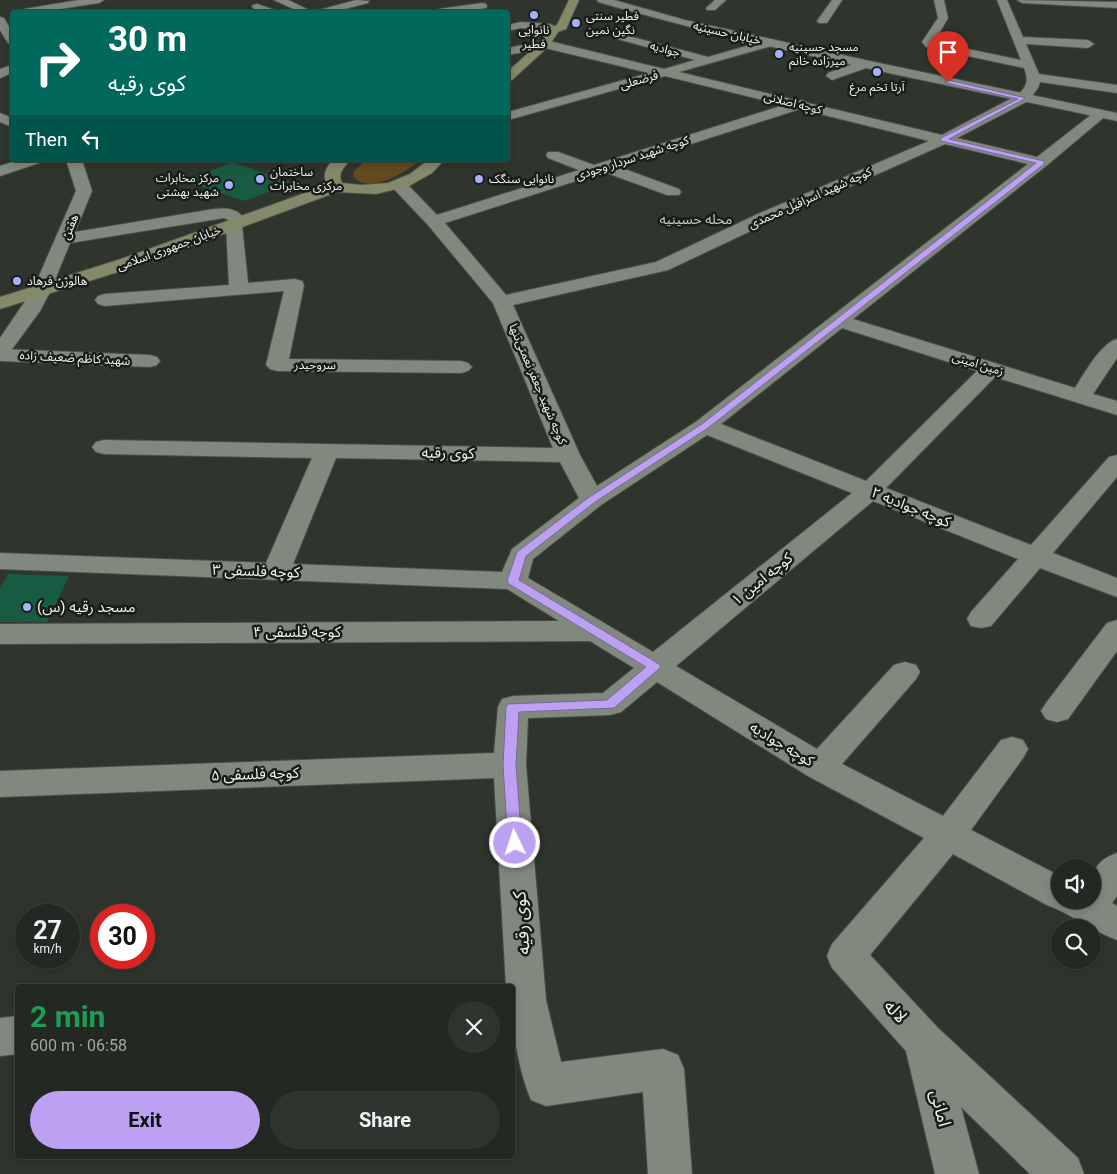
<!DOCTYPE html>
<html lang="en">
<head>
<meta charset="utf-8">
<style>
	:root { --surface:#232822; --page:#2f342f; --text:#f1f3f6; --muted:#a3a6a5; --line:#404440; --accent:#bca0f2 }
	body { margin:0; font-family:Roboto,"Noto Sans Arabic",sans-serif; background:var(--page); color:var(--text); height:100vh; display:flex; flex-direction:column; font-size:19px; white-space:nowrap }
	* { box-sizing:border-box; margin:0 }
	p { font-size:16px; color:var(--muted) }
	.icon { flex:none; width:28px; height:28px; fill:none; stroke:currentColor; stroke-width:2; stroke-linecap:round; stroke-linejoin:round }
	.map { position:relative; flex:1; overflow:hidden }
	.panel { position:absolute; left:15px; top:984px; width:500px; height:175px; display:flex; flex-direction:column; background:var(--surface); border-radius:5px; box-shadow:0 2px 8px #0003,0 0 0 1px var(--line) }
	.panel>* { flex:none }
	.hud { position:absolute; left:10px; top:10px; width:500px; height:152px; border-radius:5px; box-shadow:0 2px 8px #0003,0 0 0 1px var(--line); background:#00695c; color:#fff; overflow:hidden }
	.controls { position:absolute; left:1051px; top:859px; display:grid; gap:10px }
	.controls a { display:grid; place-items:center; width:50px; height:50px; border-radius:50%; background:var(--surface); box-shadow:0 2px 8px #0003,0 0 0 1px var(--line); font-size:25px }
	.speed { position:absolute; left:15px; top:904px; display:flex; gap:10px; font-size:25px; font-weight:700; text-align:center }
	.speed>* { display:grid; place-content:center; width:65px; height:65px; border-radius:50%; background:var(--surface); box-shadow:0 2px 8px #0003,0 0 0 1px var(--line); line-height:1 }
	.speed small { font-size:12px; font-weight:400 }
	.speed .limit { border:8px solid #d22; background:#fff; color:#111 }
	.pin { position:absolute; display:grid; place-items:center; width:42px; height:42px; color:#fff; margin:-51px -21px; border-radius:50% 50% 50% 0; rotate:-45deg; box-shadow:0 0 5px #0007 }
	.pin .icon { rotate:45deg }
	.me { position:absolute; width:55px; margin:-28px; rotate:356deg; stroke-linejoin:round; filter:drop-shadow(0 0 4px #0008) }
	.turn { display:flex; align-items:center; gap:18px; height:105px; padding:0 15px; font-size:22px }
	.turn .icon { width:65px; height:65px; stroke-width:2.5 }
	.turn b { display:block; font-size:35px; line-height:42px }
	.then { display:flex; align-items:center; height:48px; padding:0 15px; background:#0003; gap:10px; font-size:19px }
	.round { display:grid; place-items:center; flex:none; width:52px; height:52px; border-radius:26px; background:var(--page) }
	.head { display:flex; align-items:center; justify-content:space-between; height:85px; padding:0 15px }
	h1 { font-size:30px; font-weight:700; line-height:38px; color:#1e9e55 }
	.button { display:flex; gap:10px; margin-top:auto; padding:10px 15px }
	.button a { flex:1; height:58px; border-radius:30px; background:var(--accent); color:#111; font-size:20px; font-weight:700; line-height:58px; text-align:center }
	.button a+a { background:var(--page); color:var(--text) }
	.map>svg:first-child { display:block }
	.green { fill:#614a1f }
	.building { fill:#185b43 }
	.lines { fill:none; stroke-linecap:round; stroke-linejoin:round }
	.minor-casing { stroke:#4b5049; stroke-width:2 }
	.tertiary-casing { stroke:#4b5049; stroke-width:2 }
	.secondary-casing { stroke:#4b5049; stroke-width:2 }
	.minor { fill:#81897f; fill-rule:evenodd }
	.tertiary { fill:#81897f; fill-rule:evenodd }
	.secondary { fill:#838969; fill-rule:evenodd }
	.route { fill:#bca0f2; stroke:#7a689d }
	.poi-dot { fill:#a6b1fc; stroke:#191c18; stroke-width:2 }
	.labels { text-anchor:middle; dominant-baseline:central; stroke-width:5; stroke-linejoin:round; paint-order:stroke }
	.far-poi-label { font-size:12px; fill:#eef2ec; stroke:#191c18; text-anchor:start }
	.far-street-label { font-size:12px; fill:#eef2ec; stroke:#191c18 }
	.far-neighbourhood-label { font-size:14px; fill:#c6cec3; stroke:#191c18 }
	.street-label { font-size:15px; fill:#eef2ec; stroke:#191c18 }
	.poi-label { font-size:15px; fill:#eef2ec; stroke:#191c18; text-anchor:start }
	.near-street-label { font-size:18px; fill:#eef2ec; stroke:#191c18 }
</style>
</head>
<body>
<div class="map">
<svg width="1117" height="1174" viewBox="0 0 1117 1174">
	<rect width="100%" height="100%" fill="#2f352d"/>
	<path class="green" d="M366,160H420C407,172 367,196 353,176L354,171Z"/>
	<path class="building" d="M233,162L292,183L245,201L183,181Z
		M8,574L69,576L47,622H0V588Z"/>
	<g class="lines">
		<defs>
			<path id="minor" d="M79,0H104L99,3L41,12H19L24,9Z
				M274,0H288L313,12H300Z
				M356,0L369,1L368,3L333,12H318L319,10Z
				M715,0H726L715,10H707L706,8Z
				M832,0H842L827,23H819L817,21Z
				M934,0H944L948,18L934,42L1021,60L997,0H1007L1023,37L1088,40L1094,44L1088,48L1026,44L1039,74L1117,85V93L1040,82L1038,88L1028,101L957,138L1037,157L1096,111H1106L1108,114L1046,166L853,319L1075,388C1084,374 1101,343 1117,339V358L1093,394L1117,401V415L995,377L886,488L1031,545L1109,457L1117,455V477L1053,553L1117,578V597L1040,568L991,626L981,628L971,626L967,619L971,612L1018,559L873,501L676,666L817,749L894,665L905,662L916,665L920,672L916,679L842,764L943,816L1001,740L1012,737L1023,740L1028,749L1023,758L971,830L1060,876V900H1092C1092,876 1091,862 1117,853V896L1112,903L1117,906V940C1092,931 1072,914 1047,905L953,854L870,955L938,1028L1078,1158L1084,1174H1030L961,1107L979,1174H935L906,1051L832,968L827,956L832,944L924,838L808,776L657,682L621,712L610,715L528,718L526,765L546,1000L561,1062L663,1049L678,1055L684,1069L692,1174H648L643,1092L546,1106L531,1100C516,1063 512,1026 512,986H506L494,778L0,797V771L494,753L498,707L502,699L513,696L603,693L634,668L590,641L0,644V624L559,621L507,589L0,569V553L266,563L312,458L104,454L96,452L92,447L96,442L104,440L553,448L493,303L428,225L393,188L391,185L393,182H405L437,215L579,170L548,158L546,155L548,152H558L594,165L784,105L665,76L508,120V112L649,73L545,48L508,55V48L545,40L664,69L695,60L617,39L615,37L621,34L708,57L771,39L775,41L777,43L775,45L679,72L799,101L802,100L808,103L942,135L1018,95C1027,86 1029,80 1024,68L926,47L922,42L938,18ZM800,109L929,141L760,213L656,262L506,295L445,223L604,172L667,195H679L681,192L679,189L619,167ZM945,144L1028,164L697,421L597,486L580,455L513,305L668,270L772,221ZM842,328L977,371L866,481L721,424ZM707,435L852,493L653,652L528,578L533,559L601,505ZM336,458L560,462L579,498L512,549L502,572L293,564Z
				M1017,0L1117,2V8L1022,3Z
				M482,3L486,4L487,6L486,8L458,12H434L439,9Z
				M257,4L275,10L276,12C268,13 258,13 252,7L253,5Z
				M0,17L4,18L12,32V44L8,43L0,30Z
				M521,22L550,24L556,27L550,30L521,28L508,31V25Z
				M865,60L871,64L869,67L832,80L826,76L828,73Z
				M12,65V73L0,78V69Z
				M0,113L12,118V127L0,122Z
				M19,160H42L39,163L0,176V166Z
				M66,160H82L92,191L75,232L214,209C225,208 236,208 243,217L239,221L242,225L248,283L295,279L302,281L304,285L289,359L461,361L468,363L472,367L468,371L461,373L277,371L270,369L266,365L284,291L105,306L98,304L95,300L98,296L105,294L229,285L226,225L230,221L224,218L70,243L50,292L48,296L41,298L34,296L32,292L76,191Z
				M0,349L150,355L157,357L160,361L157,365L150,367L0,361Z
				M1117,620V651L1068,719L1057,722L1046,719L1041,711L1046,703L1107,623Z
				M18,1016V1054L0,1056V1018Z"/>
			<path id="tertiary" d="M597,0H614L685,20L865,60L1117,113V121C944,84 769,51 598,2Z
				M41,286L48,288L50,292L40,311L7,356L0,358V338L34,288Z"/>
			<path id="secondary" d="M569,0H579L566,29L558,32L549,46L512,80L508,81V71L541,42L550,28L557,25Z
				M333,160H350C344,168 337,173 342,183L362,185L388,183L410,174L428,160H444L432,173L409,186L376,194L337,192L134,267L0,309V297L121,259L327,185C322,175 326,167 333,160Z"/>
		</defs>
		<use href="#minor" class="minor-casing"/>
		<use href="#tertiary" class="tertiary-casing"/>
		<use href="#secondary" class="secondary-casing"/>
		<use href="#minor" class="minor"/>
		<use href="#tertiary" class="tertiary"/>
		<use href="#secondary" class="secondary"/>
	</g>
	<path class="route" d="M948,80L1026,98L949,139L1044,161V164L708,428L595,502L526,556L519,580L659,664L661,667L614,708L519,712L516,765L522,843L520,847L515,849L510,847L508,843L503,765L506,707L508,704L607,700L646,667L509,584L507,581L517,552L588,498L702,424L1036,163L941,141V138L1018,99L946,83Z"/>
	<g class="poi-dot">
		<circle cx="534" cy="15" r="5"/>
		<circle cx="576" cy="23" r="5"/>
		<circle cx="779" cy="54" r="5"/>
		<circle cx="877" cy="72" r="5"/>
		<circle cx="260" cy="179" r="5"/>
		<circle cx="479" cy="179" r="5"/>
		<circle cx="229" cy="185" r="5"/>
		<circle cx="17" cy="281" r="5"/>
		<circle cx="27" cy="607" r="5"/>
	</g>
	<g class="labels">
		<g class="far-poi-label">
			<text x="586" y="16">فطیر سنتی<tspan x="586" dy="14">نگین نمین</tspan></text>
			<text x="534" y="30" text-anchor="middle">نانوایی<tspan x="534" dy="14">فطیر</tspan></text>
			<text x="789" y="47">مسجد حسینیه<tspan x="789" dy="14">میرزاده خانم</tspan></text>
			<text x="877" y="87" text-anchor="middle">آرتا تخم مرغ</text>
			<text x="270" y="172">ساختمان<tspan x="270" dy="14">مرکزی مخابرات</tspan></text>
			<text x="219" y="178" text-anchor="end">مرکز مخابرات<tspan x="219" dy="14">شهید بهشتی</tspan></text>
			<text x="489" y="179">نانوایی سنگک</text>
			<text x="27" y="281">هالوژن فرهاد</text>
		</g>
		<g class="far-street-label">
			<text transform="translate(727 33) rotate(13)">خیابان حسینیه</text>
			<text transform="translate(665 49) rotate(15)">جوادیه</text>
			<text transform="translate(639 80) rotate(-16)">فرضعلی</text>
			<text transform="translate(793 103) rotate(14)">کوچه اصلانی</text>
			<text transform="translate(632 158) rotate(-18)">کوچه شهید سردار وجودی</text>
			<text transform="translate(810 198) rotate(-24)">کوچه شهید اسرافیل محمدی</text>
			<text transform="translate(70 227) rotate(-68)">هفتن</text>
			<text transform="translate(169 248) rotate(-20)">خیابان جمهوری اسلامی</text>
			<text transform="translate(75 358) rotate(3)">شهید کاظم ضعیف زاده</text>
			<text transform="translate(978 364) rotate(17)">زمین امینی</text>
			<text x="315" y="365">سروحیدر</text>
			<text transform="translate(538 384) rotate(67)">کوچه شهید جعفر نعمتی‌تنها</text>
		</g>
		<g class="far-neighbourhood-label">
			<text x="696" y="219">محله حسینیه</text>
		</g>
		<g class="street-label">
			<text transform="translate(448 453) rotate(1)">کوی رقیه</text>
			<text transform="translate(911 507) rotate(22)">کوچه جوادیه ۲</text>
			<text transform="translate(256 571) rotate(2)">کوچه فلسفی ۳</text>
			<text transform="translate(762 579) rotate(-39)">کوچه امین ۱</text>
			<text x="297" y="632">کوچه فلسفی ۴</text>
			<text transform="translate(782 744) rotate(31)">کوچه جوادیه</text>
			<text transform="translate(255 774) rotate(-2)">کوچه فلسفی ۵</text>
		</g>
		<g class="poi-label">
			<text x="37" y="607">مسجد رقیه (س)</text>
		</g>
		<g class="near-street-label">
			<text transform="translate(521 923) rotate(-94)">کوی رقیه</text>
			<text transform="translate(896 1011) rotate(47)">لاله</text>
			<text transform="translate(941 1108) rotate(76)">امانی</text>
		</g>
	</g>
</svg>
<div class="controls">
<a><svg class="icon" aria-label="sound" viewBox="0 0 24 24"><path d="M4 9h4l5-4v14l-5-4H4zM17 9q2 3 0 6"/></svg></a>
<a><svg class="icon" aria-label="search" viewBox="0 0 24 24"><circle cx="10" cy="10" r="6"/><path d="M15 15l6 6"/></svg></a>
</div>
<div class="speed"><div>27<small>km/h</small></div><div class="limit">30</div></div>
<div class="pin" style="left:948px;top:82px;background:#d93025"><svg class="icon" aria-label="arrive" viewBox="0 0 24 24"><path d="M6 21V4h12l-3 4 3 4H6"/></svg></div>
<svg class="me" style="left:515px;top:843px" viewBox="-20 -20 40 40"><circle r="17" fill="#bca0f2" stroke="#fff" stroke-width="3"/><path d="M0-11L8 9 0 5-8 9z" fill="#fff"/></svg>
<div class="hud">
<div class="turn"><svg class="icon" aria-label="right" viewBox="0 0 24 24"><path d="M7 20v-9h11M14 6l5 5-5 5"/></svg><div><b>30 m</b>کوی رقیه</div></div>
<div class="then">Then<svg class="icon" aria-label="left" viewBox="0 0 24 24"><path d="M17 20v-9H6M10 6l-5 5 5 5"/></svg></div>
</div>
<section class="panel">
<div class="head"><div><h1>2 min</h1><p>600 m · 06:58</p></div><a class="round"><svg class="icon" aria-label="close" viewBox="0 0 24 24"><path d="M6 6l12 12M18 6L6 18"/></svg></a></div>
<div class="button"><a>Exit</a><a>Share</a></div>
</section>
</div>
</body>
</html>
